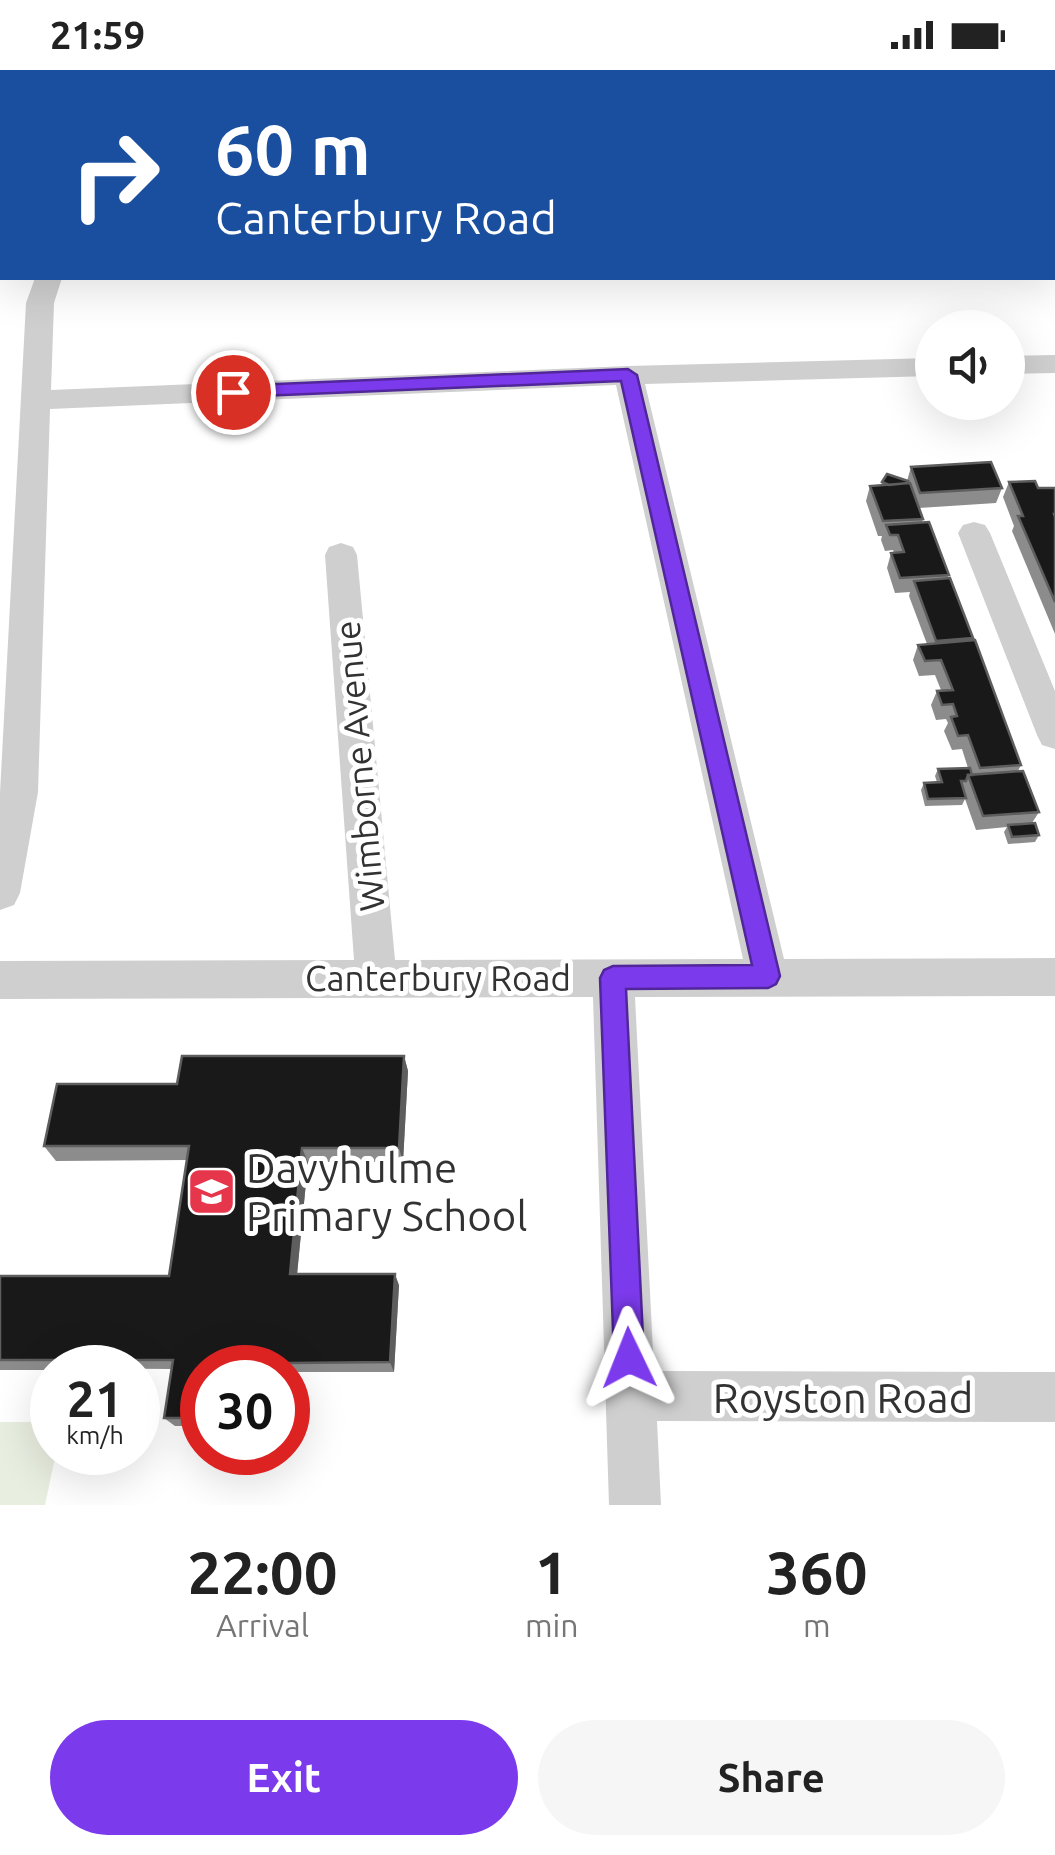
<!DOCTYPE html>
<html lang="en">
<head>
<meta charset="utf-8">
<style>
	:root { --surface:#fff; --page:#f6f6f6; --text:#222; --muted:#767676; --accent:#7c3aed }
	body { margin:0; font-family:Ubuntu,sans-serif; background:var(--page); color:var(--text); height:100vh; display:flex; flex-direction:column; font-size:38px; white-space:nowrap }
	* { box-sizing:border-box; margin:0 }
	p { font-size:32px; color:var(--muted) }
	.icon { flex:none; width:55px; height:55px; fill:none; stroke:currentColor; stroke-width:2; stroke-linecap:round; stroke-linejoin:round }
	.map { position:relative; height:1435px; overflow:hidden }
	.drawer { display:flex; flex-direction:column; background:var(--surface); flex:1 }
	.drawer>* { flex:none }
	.banner { position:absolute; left:0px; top:0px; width:1055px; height:210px; box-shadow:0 10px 40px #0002; background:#1a4fa0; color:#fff; overflow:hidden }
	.controls { position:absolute; left:915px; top:240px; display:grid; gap:20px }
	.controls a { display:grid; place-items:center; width:110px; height:110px; border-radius:50%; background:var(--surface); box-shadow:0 10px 40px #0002; font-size:50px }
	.speed { position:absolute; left:30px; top:1275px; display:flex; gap:20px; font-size:50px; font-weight:700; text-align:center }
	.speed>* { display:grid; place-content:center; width:130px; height:130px; border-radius:50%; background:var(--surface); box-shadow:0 10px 40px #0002; line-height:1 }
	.speed small { font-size:25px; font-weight:400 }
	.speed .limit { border:15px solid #d22; background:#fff; color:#111 }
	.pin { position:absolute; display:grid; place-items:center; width:85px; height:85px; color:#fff; margin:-42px; border:5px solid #fff; border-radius:50%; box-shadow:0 2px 10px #0007 }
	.me { position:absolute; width:110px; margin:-55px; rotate:358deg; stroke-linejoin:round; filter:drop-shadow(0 0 8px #0008) }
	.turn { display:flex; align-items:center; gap:35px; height:210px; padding:0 50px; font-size:45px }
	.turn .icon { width:130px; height:130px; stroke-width:2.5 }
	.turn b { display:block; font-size:70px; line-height:85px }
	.eta { display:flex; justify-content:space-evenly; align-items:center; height:170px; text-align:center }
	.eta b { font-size:60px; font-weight:700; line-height:70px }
	.action { display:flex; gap:20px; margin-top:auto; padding:20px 50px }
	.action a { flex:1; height:115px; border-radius:60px; background:var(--accent); color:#fff; font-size:40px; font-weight:700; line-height:115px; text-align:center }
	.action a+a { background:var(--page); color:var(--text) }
	.status { display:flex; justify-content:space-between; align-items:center; height:70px; padding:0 50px; background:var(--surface); direction:ltr }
	.status svg { height:28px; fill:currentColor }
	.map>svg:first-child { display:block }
	.green { fill:#e8eee0 }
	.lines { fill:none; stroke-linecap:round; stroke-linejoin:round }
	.street { fill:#cfcfcf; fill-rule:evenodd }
	.secondary { fill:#bcbcbc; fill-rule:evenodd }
	.wall { fill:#8c8c8c }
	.shaded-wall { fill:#5e5e5e }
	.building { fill:#191919; stroke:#5e5e5e; stroke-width:2.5 }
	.route { fill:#7c3aed; stroke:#51269a; stroke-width:2.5 }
	.labels { text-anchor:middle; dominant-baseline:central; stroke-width:10; stroke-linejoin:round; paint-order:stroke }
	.street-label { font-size:35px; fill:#323232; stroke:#fff }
	.near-poi-label { font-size:42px; fill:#323232; stroke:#fff; text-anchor:start }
	.near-street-label { font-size:42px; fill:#323232; stroke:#fff }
</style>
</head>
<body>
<div class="status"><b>21:59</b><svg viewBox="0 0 49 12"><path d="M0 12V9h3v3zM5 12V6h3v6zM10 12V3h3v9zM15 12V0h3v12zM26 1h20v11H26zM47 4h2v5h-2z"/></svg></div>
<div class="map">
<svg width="1055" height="1435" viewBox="0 0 1055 1435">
	<rect width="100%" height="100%" fill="#fff"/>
	<path class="green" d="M0,1352H52V1382L56,1383L45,1435H0Z"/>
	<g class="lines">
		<path class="street" d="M212,0H279L211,2Z
			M324,0H346V2H324Z
			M803,0H908L909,2H804Z
			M35,208H62L54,233L51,320L628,296L932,288V306L645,314L784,889L1055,888V926L635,927L654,1301L1055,1302V1352L657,1351L661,1435H609L593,927L0,929V891L354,890L325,485L329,477L341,473L353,477L357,485L395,890L743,889L616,315L50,339L38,722L20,823L14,835L0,840V723L26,233Z
			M1055,285V303L1008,304V286Z
			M974,452L985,455L990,463L1055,621V679L1042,675L1037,665L958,463L963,455Z"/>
		<path class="secondary" d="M0,112H2V134H0Z
			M1052,115H1055V137H1052Z"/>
	</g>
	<path class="wall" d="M1026,0H1055V14H1052V2H1028Z
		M1052,65L1055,66V102H1052Z
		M911,397L1002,418L996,433L919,438L923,449L922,452L949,505L947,508L973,568L972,570L1021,695L1018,701L1039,742L1032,753L1039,765L1035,772L1008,774L1004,762L1007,757L976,760L965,729L962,735L925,736L921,720L924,713L937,712L935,706L938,699L968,698L962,679L952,680L944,661L948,653L946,649L936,650L931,635L937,621L941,620L935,605L919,606L913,590L918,575L927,574L909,526L910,522L895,523L887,498L891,483H894L893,480L885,481L881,470L882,466H878L866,431L870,416L881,415L882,412L907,411Z
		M1009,412L1038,418H1055V564L1012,461L1014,456L1003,427Z
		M404,986L408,1001L403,1092H308L297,1204L399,1215L394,1302H296L291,1356H288V1298H202V1356H175L164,1348L171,1299L52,1298V1300H0V1206H169L187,1090L56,1091L44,1076L177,1014Z"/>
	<path class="shaded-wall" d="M2,49V69L0,71V51Z
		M404,986L408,1001L403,1092L399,1078Z
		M302,1078L308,1092L296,1215L290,1204Z
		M395,1204L399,1215L394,1302L390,1292Z
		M289,1293L296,1302L291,1356L288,1351V1312Z"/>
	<path class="building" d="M948,0H978L979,2H1000H949Z
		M1052,65L1055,66V87H1052Z
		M991,392L1002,418L920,423L911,397Z
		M887,404L908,411L907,413L889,415L882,412Z
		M1035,411L1038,418H1055V444H1054L1055,447V532L1018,446H1023L1009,412Z
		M910,413L923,449L883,451L870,416Z
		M929,452L949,505L900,508L891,483L904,482L898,465H890L886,455Z
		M950,508L973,568L936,571L914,511Z
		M975,570L1021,695L980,698L968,665L958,666L951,647L957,646L953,634L942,635L937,621L953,620L941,590L925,591L918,575Z
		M970,698L972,705H968L966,711H961L966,728L928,729L924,713L942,712L938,699Z
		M1023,701L1039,742L983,746L968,705Z
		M1035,753L1039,765L1012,767L1008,755Z
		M182,986H404L399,1078H302L290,1204H395L390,1292L289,1293L288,1312V1298H202V1348H164L173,1290H0V1206H169L189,1076H44L57,1014H177Z"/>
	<path class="route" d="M628,299L637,305L780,906L776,914L768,918L626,919L644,1288L639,1299L629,1303L618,1299L614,1288L600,908L604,900L613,896L752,895L621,311L233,327L224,322L233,316Z"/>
	<defs>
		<symbol id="school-square" viewBox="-11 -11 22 22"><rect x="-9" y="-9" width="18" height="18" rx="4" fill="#e6364c" stroke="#fff"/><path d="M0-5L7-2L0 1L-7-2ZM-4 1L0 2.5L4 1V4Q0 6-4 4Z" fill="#fff"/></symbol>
	</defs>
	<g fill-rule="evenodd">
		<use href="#school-square" x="184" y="1094" width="55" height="55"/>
	</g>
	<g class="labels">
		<g class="street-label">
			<text transform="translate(359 696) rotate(-95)">Wimborne Avenue</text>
			<text x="438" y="908">Canterbury Road</text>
		</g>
		<g class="near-poi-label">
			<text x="246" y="1097">Davyhulme<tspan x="246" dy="48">Primary School</tspan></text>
		</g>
		<g class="near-street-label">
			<text x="843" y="1327">Royston Road</text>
		</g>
	</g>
</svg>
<div class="controls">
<a><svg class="icon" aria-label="sound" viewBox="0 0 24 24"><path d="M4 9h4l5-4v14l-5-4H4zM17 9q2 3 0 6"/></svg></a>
</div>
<div class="speed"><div>21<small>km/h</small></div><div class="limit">30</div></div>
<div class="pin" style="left:233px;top:322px;background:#d93025"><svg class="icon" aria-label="arrive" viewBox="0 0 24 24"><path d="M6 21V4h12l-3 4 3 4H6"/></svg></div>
<svg class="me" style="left:629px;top:1288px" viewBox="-20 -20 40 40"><path d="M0-17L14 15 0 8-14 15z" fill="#7c3aed" stroke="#fff" stroke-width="4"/></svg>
<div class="banner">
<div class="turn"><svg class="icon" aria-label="right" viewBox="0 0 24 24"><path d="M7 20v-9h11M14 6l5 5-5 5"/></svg><div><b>60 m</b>Canterbury Road</div></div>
</div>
</div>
<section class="drawer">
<div class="eta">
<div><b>22:00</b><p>Arrival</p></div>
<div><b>1</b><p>min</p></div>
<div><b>360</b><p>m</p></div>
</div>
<div class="action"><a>Exit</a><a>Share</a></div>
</section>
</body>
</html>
